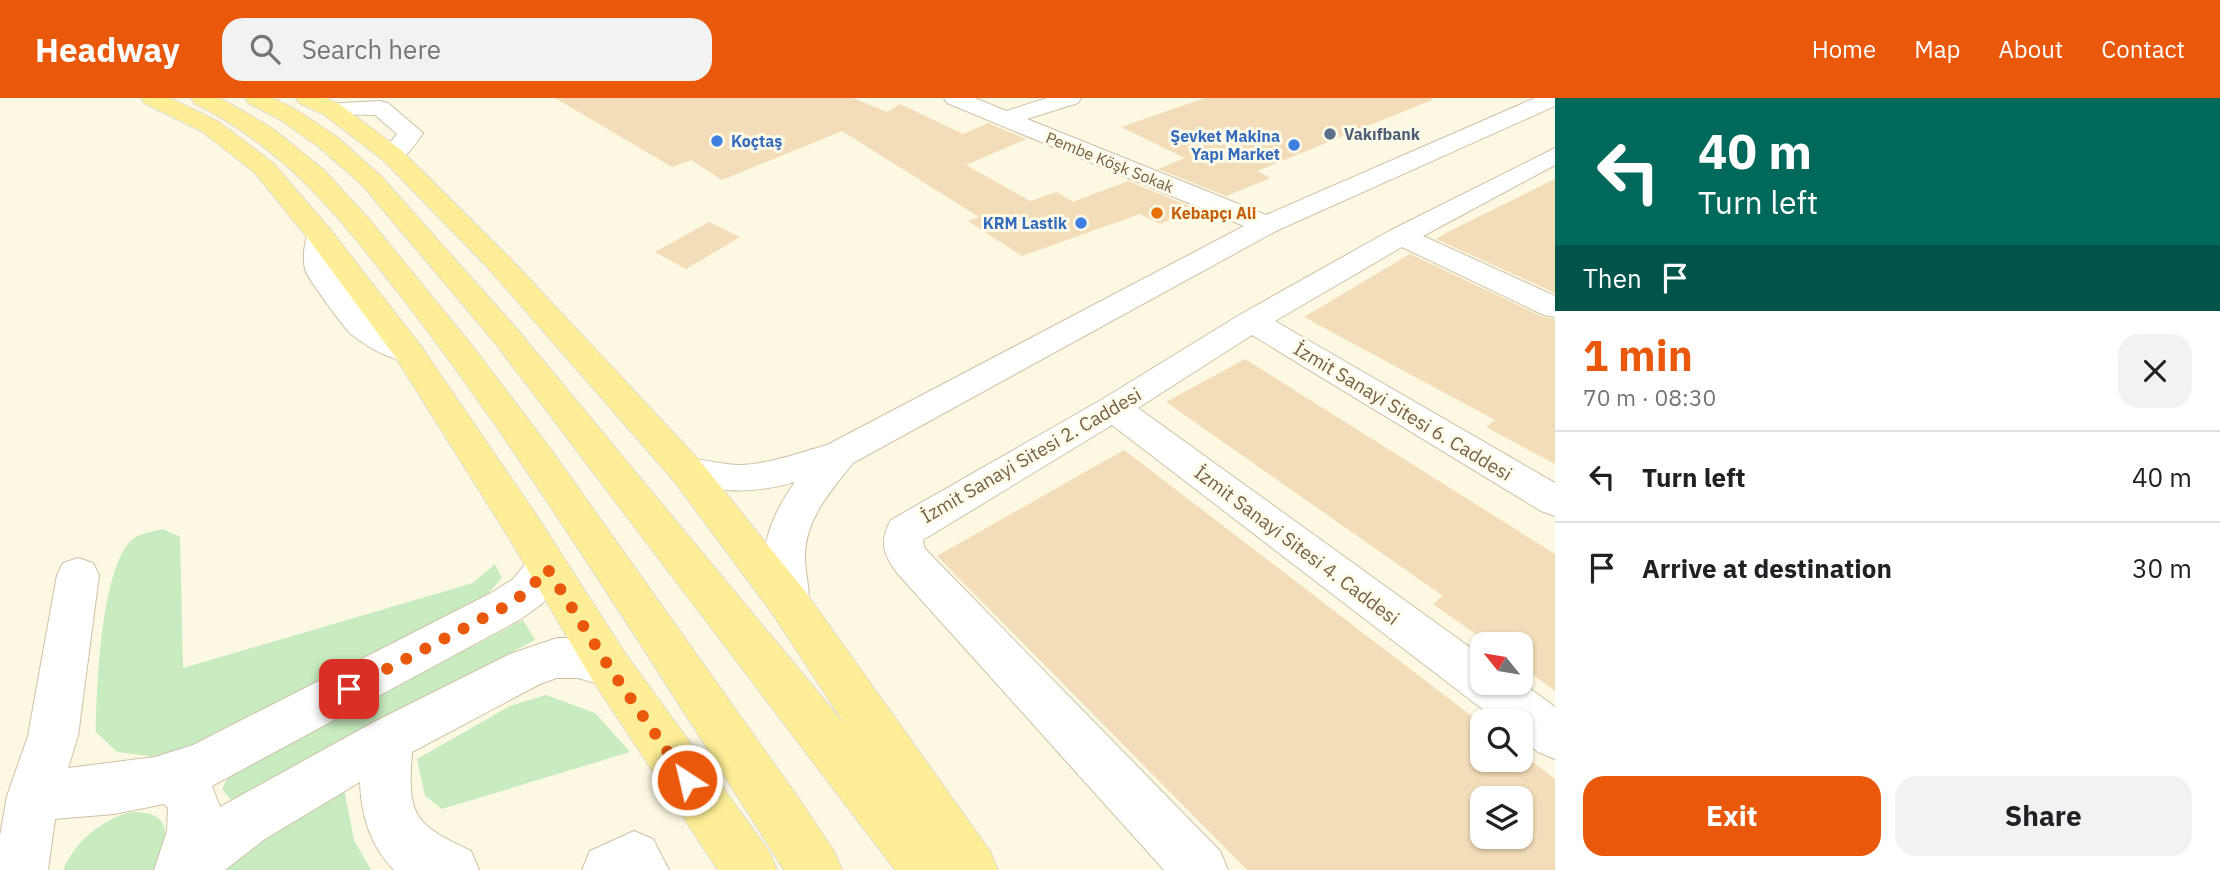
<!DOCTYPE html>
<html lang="en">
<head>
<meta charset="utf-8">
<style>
	:root { --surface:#fff; --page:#f2f2f2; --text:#202124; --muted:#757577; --line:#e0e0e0; --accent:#ea580c }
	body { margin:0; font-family:"IBM Plex Sans",sans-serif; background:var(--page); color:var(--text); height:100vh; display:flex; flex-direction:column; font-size:26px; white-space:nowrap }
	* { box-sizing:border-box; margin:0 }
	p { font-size:23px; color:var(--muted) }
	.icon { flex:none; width:38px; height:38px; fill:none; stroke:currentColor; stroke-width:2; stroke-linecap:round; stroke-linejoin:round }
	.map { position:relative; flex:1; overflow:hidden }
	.side { display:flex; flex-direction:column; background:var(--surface); width:665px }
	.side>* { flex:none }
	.banner { background:#00695c; color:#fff; overflow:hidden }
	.needle { width:46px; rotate:300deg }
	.controls { position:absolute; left:1470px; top:534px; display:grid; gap:14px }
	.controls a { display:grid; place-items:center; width:63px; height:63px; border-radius:14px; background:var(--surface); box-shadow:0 2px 5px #0004; font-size:35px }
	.pin { position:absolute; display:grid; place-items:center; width:60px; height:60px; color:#fff; margin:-30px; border-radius:14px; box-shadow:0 4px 10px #0006 }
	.me { position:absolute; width:77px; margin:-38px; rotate:325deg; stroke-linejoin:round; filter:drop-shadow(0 0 5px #0008) }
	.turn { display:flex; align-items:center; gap:24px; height:147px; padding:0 28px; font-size:32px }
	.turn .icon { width:91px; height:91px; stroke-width:2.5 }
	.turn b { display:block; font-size:49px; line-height:60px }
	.then { display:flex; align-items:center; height:66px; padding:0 28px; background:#0003; gap:14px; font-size:26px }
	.round { display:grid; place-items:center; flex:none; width:74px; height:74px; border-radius:21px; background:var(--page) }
	.overview { display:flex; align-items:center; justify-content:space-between; height:119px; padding:0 28px }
	h1 { font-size:42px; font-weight:800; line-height:52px; color:var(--accent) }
	.button { display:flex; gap:14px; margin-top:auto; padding:14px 28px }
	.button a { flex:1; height:80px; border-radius:21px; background:var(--accent); color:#fff; font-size:28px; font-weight:800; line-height:80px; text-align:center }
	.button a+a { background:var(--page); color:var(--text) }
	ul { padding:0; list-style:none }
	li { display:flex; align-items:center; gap:21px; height:91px; padding:0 28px; border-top:2px solid var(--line) }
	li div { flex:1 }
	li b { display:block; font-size:26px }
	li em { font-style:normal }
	header { display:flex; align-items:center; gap:42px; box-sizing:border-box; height:98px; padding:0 35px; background:var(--accent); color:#fff }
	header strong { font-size:33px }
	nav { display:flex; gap:38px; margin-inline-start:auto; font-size:24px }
	.search { width:490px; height:63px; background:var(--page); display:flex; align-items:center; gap:18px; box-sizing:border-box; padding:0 24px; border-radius:21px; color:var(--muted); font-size:26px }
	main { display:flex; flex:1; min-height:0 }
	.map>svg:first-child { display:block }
	.green { fill:#c8ebc0 }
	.building { fill:#f3dcb8; fill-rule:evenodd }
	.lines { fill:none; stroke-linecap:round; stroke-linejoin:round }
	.minor-casing { stroke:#cfc1a8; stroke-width:2 }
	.major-casing { stroke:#e1dcd7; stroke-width:2 }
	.minor { fill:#fff; fill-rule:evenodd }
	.major { fill:#feee97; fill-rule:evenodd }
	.route { stroke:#ea580c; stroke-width:12; stroke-dasharray:0 21.6 }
	.service-dot { fill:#5c6f8a; stroke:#fffbe9; stroke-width:2.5 }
	.shop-dot { fill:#3f7fe0; stroke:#fffbe9; stroke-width:2.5 }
	.food-dot { fill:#e8710a; stroke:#fffbe9; stroke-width:2.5 }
	.labels { text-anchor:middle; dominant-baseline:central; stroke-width:6; stroke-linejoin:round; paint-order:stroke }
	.far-service-label { font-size:16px; font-weight:bold; fill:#4e5e75; stroke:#fffbe9; text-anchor:start }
	.far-shop-label { font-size:16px; font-weight:bold; fill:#366cbe; stroke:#fffbe9; text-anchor:end }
	.far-street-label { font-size:16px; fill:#756247; stroke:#fffbe9 }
	.far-food-label { font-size:16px; font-weight:bold; fill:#c56008; stroke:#fffbe9; text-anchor:start }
	.street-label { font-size:19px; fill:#756247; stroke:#fffbe9 }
</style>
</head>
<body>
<header>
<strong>Headway</strong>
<div class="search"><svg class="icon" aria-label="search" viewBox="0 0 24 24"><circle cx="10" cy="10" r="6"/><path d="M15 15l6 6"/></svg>Search here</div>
<nav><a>Home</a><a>Map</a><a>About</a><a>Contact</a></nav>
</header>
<main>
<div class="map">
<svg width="1555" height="772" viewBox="0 0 1555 772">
	<rect width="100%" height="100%" fill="#fdf8e2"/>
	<path class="green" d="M163,431L180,439L183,570L473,485L495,466L502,480L485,499L198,646L157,659L117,654L96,634C96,594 101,466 133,441C140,435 155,433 163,431Z
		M523,522L535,542L232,703L222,691L230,674Z
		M546,597L595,615L630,654L442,711L425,698L417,661L510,608Z
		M344,691L354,742L371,772H207Z
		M131,714C177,713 167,742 155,772H63C77,742 99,723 131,714Z"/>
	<path class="building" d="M555,0H853L887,14L900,6L963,36L988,25L1026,41L966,67L1030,103L1057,94L1073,104L1128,83L1196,111L1160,126L1140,116L1022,158L968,123L979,119L842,33L722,82L691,62L672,69Z
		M1205,0H1432V2L1257,73L1271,80L1226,98L1158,71L1185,60L1121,29Z
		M1555,81V195L1436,141L1448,134Z
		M709,124L740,139L686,171L655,154Z
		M1410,156L1543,219L1555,221V366L1486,329L1495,322L1304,219Z
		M1245,261L1555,456V593L1521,568V546H1490L1433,506L1443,498L1166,304Z
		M1124,352L1482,626V662H1521V655L1555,681V772H1247L937,458ZM1482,700H1521V738H1482Z"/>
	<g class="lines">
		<defs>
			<path id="minor" d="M944,0H975L1006,13L1047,0H1081L1078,5L1027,21L1266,117L1535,0H1555V8L1276,133L853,365C831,393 804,422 805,460C805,481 814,498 804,518L789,523L774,518C751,472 767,422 795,384C753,396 716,395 674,383L668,373L674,363C695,357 717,367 740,367C770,366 798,355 827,347L1244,128L947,5Z
				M380,3L388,5L423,35C413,50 403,67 383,62L380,57L397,36L375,17L323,16L320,11L323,6Z
				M1555,50V67L1423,138L1555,198V219L1544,217L1402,149L1275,223L1555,385V418L1541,413L1252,237L1138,310L1482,558V584H1521L1555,609V661L1538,654L1521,641V623H1498L1112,327L923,442L924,449L930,456L1220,753L1228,772H1164L897,475C883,456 879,443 891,422L1101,302L1241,216L1391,132Z
				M320,129L330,131L334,137L335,171L372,221L421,248L426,255L421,262C398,268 369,250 351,236C344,230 310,183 306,174C302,164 304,140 310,131Z
				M547,453L562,458L568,470L543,505L521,521L212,688L220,709L372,625L510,556L557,540H578L625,555L632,569L625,583L609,589L578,580H557L540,586L412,654C407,719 414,726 471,753L479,772H394C371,749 361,717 360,684L265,741L225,772H154L167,733L168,710L164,706L114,716L55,721L48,772H0V738L7,698L28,638L57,477L63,465L78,460L93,465L99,477L78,638L68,670L155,659L193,647L491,495L513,481L532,458Z
				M634,733L653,741L669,772H582L590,753Z"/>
			<path id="major" d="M141,0H170L219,24L273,65L330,131L421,248L537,418L625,555L769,753L777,772H718L593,583L509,440L396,260L310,143L255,75L203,34L144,5Z
				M191,0H220L272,30L324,72L369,121L474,250L550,350L802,705L834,753L842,772H784C707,650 630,528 550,408C503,337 455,268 403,201C339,119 289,53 194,5Z
				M245,0H273L295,11L337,39L381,78L517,231L846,628L774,518L674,383L490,172L383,62L323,16L299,5L296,0H325L339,6L401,52L510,160L700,363L804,492L990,753L998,772H895L495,245L363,88L319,49L279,21L248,5Z"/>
		</defs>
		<use href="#minor" class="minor-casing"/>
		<use href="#major" class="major-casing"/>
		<use href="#minor" class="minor"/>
		<use href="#major" class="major"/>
	</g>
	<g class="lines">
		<path class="route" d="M349,591L506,508L528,493L547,470L609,569L687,682"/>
	</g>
	<circle class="service-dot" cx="1330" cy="36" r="7"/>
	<g class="shop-dot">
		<circle cx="717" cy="43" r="7"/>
		<circle cx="1294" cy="47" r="7"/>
		<circle cx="1081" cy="125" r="7"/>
	</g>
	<circle class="food-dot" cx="1157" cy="115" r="7"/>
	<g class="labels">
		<g class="far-service-label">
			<text x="1344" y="36">Vakıfbank</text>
		</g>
		<g class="far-shop-label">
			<text x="1280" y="38">Şevket Makina<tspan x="1280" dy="18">Yapı Market</tspan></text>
			<text x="731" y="43" text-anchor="start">Koçtaş</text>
			<text x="1067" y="125">KRM Lastik</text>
		</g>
		<g class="far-street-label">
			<text transform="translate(1110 64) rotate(22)">Pembe Köşk Sokak</text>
		</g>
		<g class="far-food-label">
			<text x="1171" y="115">Kebapçı Ali</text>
		</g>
		<g class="street-label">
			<text transform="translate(1403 313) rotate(31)">İzmit Sanayi Sitesi 6. Caddesi</text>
			<text transform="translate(1031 357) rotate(-30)">İzmit Sanayi Sitesi 2. Caddesi</text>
			<text transform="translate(1297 447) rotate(37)">İzmit Sanayi Sitesi 4. Caddesi</text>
		</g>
	</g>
</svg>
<div class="controls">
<a><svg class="needle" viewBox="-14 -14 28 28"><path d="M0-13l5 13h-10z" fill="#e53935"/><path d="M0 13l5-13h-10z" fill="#757577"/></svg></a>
<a><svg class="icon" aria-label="search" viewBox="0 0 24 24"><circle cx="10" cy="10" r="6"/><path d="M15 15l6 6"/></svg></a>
<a><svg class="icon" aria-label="layers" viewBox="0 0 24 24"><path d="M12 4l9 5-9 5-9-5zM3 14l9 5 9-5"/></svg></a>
</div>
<div class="pin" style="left:349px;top:591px;background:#d93025"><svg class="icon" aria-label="arrive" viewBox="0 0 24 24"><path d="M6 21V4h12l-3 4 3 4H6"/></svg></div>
<svg class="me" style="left:687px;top:682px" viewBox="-20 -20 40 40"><circle r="17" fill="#ea580c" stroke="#fff" stroke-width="3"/><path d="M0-11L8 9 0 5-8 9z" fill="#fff"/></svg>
</div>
<section class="side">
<div class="banner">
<div class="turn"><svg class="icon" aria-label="left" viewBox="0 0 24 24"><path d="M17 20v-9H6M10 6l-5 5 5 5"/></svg><div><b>40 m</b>Turn left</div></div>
<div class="then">Then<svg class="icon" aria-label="arrive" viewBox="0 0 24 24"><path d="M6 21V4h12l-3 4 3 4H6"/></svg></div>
</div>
<div class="overview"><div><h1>1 min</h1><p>70 m · 08:30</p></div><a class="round"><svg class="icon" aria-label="close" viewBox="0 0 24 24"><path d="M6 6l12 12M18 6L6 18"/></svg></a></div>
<ul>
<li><svg class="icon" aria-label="left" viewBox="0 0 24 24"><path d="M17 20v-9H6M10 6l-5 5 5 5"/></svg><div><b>Turn left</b></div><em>40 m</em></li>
<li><svg class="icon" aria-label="arrive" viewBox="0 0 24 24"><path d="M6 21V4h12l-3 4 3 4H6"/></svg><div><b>Arrive at destination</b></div><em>30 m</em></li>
</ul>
<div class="button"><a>Exit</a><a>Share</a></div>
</section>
</main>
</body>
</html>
